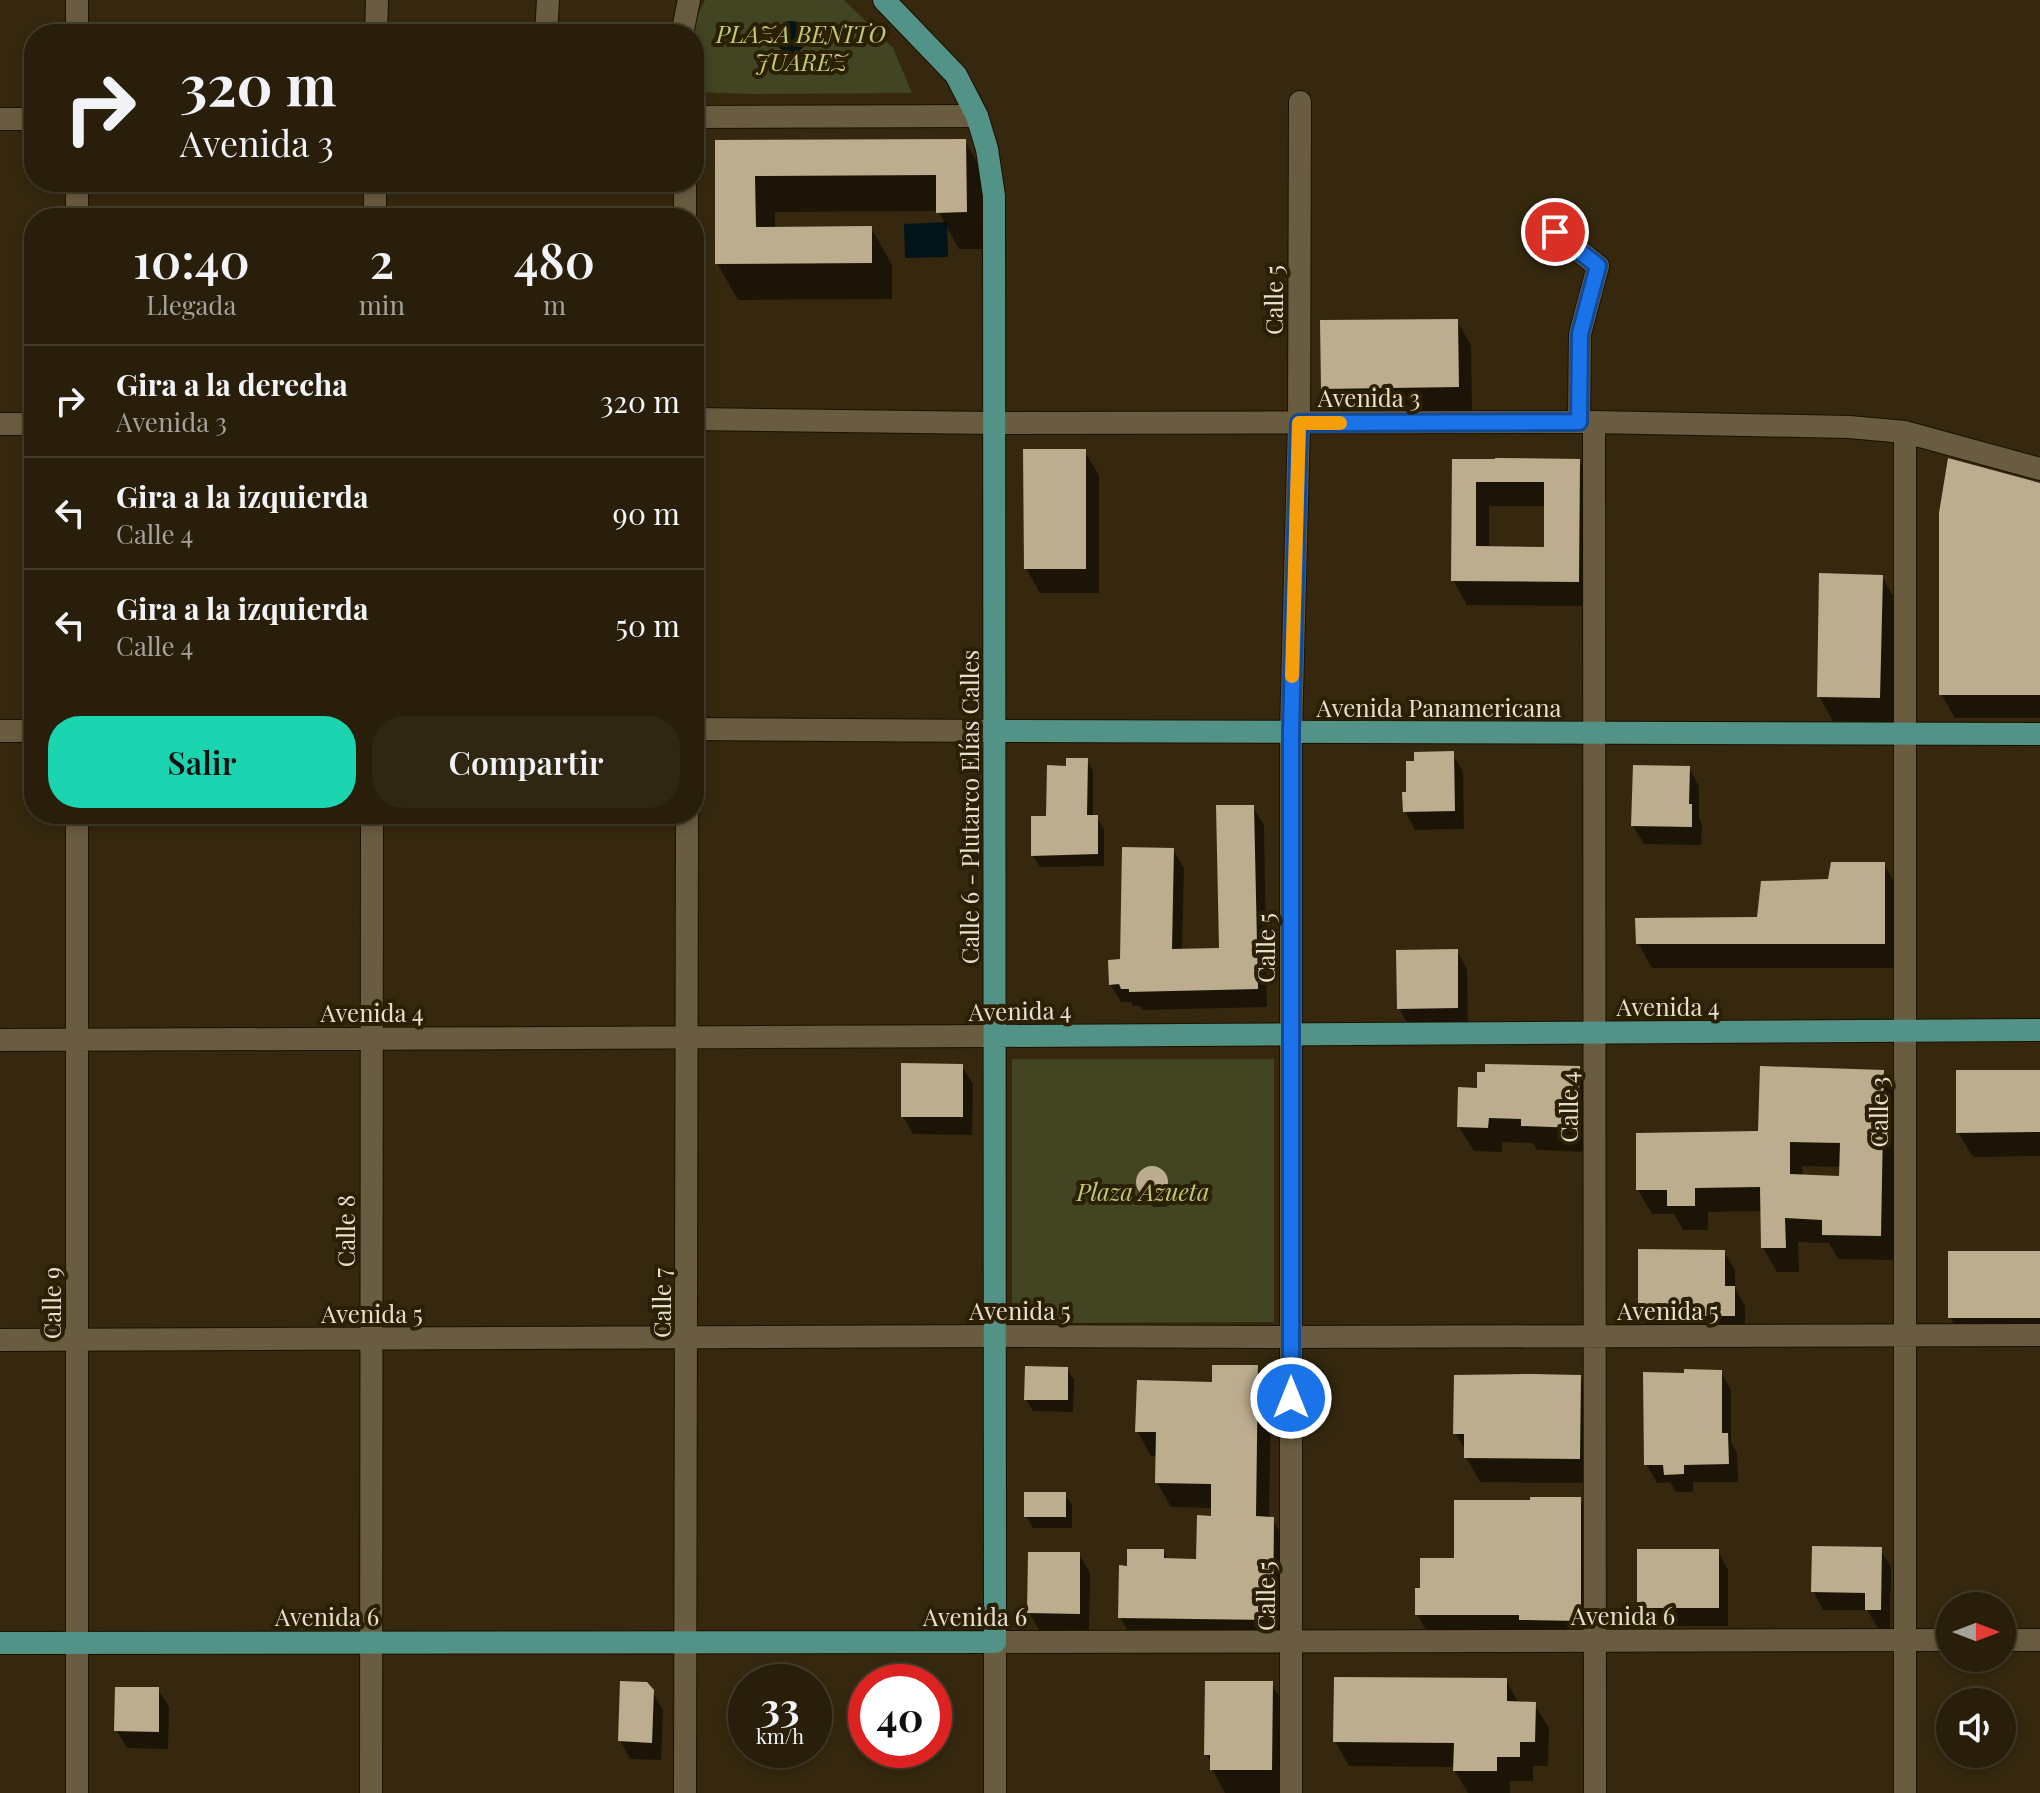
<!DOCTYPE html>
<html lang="es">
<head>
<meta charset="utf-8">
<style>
	:root { --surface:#281e0a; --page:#302713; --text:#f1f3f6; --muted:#a5a29c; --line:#443c2b; --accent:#1bd5b1 }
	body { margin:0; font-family:"Playfair Display",serif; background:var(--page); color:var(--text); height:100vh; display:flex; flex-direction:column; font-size:30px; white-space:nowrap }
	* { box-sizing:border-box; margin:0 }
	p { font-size:26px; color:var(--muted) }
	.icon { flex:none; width:44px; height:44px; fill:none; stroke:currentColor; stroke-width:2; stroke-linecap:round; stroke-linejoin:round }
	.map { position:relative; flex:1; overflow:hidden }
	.drawer { position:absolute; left:24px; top:208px; width:680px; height:616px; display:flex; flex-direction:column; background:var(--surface); border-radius:32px; box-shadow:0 4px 12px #0003,0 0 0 2px var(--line) }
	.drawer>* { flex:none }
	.banner { position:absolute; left:24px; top:24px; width:680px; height:168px; border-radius:32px; box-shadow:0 4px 12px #0003,0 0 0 2px var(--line); background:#281e0a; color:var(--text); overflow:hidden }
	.needle { width:52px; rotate:90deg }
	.fabs { position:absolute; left:1936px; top:1592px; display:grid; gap:16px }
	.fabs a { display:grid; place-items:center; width:80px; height:80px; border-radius:50%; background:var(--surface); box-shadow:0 4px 12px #0003,0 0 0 2px var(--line); font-size:40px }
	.speed { position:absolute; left:728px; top:1664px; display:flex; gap:16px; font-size:40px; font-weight:700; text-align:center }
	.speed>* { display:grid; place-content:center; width:104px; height:104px; border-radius:50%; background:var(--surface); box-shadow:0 4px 12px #0003,0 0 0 2px var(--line); line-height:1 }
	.speed small { font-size:20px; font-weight:400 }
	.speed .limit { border:12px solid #d22; background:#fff; color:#111 }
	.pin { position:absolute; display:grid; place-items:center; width:68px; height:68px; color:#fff; margin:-34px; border:4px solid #fff; border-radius:50%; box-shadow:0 2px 8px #0007 }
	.me { position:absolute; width:88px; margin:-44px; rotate:0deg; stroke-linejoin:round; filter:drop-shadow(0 0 6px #0008) }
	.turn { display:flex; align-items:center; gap:28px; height:168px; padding:0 24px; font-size:36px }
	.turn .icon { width:104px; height:104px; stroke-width:2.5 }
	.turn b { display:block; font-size:56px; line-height:68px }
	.eta { display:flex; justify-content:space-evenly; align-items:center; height:136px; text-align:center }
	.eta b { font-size:48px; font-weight:600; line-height:56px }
	.cta { display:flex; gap:16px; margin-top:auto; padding:16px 24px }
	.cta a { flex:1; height:92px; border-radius:32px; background:var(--accent); color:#111; font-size:32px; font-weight:600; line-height:92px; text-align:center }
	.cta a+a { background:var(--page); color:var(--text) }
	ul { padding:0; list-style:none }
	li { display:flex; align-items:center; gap:24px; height:112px; padding:0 24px; border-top:2px solid var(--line) }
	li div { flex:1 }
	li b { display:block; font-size:30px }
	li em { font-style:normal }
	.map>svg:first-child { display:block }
	.green { fill:#414521 }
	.water { fill:#02131a }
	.shadow { fill:#0007; fill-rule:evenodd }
	.building { fill:#bcad8f; fill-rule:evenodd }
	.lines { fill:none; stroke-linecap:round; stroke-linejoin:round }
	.minor-casing { stroke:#1c1100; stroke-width:24 }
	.tertiary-casing { stroke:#1c1100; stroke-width:24 }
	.secondary-casing { stroke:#1c1100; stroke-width:24 }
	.primary-casing { stroke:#1c1100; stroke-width:24 }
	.minor { stroke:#6a5c40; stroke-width:22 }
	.tertiary { stroke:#6a5c40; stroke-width:22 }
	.secondary { stroke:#6a5c40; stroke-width:22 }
	.primary { stroke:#539286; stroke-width:22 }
	.route-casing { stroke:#114b97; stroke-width:20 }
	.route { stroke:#1a73e8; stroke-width:14 }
	.slow { stroke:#f59e0b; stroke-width:14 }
	.labels { text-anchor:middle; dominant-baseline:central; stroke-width:8; stroke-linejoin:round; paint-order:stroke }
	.park-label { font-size:24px; font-style:italic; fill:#c0c877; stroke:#2b1f04 }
	.street-label { font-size:24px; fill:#e7dfd0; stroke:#2b1f04 }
</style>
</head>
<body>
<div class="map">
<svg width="2040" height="1793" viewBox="0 0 2040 1793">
	<rect width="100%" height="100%" fill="#35280e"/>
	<path class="green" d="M705,0H844L893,48L912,93L749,94L697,92L694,79V34H691L693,24Z
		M1012,1059H1274V1322L1012,1323Z"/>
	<path class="water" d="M775 37a16 16 0 1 1 32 0a16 16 0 1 1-32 0Z
		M947,222L948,257L905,258L904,224Z"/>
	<path class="shadow" d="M965,141L986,178L987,249H959L938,211L775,212V229L871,228L892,265V299L738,300L717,263V142Z
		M1457,321L1471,345L1472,411L1337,413L1323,388Z
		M1084,451L1099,475V593H1040L1026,568Z
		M1454,461H1579L1593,485L1592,606L1467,605L1453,580ZM1489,506H1546V549L1489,548Z
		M2040,484V718H1955L1941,694Z
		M1882,577L1896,601L1893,722L1833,721L1819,696Z
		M1452,753L1463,772L1464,829L1415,830L1405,811L1408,793Z
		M1087,760L1093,771V817H1097L1104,829V866L1040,867L1033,856L1068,768Z
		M1689,768L1699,786V819L1702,824L1701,845L1644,844L1633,826Z
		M1253,807L1264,825L1267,1007L1142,1010L1140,1006H1133L1131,1002H1121L1110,984L1173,850L1184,868L1182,951L1221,950Z
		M1884,864L1898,889V968H1652L1638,943L1759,919L1830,881Z
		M1457,951L1467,969L1468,1026L1409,1027L1399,1008Z
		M962,1066L973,1084L972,1135L913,1134L903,1116Z
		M1579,1068L1593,1093L1592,1152L1537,1150L1533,1143L1502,1142V1152L1474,1151L1459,1127Z
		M1883,1072L1897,1096L1894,1260L1838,1259L1829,1243L1798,1242L1799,1272H1777L1763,1248L1762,1211L1708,1212V1230H1683L1674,1214H1652L1638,1190L1760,1133ZM1802,1166L1841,1167V1178L1803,1177Z
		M2040,1072V1156L1973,1157L1958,1132Z
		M1147,1169H1156L1163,1175L1170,1187L1172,1201L1166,1207H1153L1142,1192L1138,1183L1140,1174Z
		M1724,1252L1735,1270V1288L1745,1306V1334L1651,1333L1640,1315Z
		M2040,1253V1342H1964L1950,1317Z
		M1257,1367L1271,1392L1269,1519H1272L1287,1543L1286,1644L1134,1642L1120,1617L1129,1568L1163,1551L1168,1560L1198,1561L1213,1518V1508L1171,1507L1157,1482L1158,1456H1151L1137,1431L1214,1384Z
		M1067,1369L1074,1380L1073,1412L1033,1411L1026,1399Z
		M1721,1372L1731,1390V1442L1737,1453L1738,1482H1693V1492H1676L1670,1482L1657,1483L1646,1464Z
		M1579,1377L1594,1401L1593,1483L1480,1482L1466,1457V1451L1455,1433Z
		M1065,1494L1072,1505V1528H1033L1026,1516Z
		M1580,1499L1594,1524V1645L1431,1639L1417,1614L1422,1590L1456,1560L1532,1502Z
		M1880,1549L1891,1567L1890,1628H1878L1867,1610H1823L1813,1591Z
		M1718,1551L1728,1570V1626H1649L1639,1608Z
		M1079,1554L1090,1573L1089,1631H1040L1029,1613Z
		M1506,1680L1519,1704H1534L1549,1728L1548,1766H1533V1781H1510V1793H1468L1455,1771V1767L1349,1766L1335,1741Z
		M1271,1683L1286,1708L1285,1793H1225L1212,1769V1764L1206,1754Z
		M158,1689L169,1707L168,1749L127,1748L116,1730Z
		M652,1691L663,1710L661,1760L630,1759L620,1740Z"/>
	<path class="building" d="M966,139L967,212L936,213V175L755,176L756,227L872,226V263L715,264V140Z
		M1458,319L1459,387L1321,389L1320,320Z
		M1023,449H1086V569H1024Z
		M1495,458L1580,459L1579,582L1451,581L1452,459H1495ZM1476,482H1544V547L1476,546Z
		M1948,458L2040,483V695H1939V513Z
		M1819,573L1883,575L1880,698L1817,697Z
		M1454,751L1455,811L1403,812L1402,792H1406V761H1414V752Z
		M1066,758H1088L1087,815H1098V854L1031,856V816H1046L1047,765L1066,766Z
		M1633,765L1690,766L1689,804H1692V827L1631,826Z
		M1216,805H1254L1258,989L1129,992V989H1121L1119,984L1109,985L1108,960L1120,959L1122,847L1174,848L1172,949L1219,948Z
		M1831,862H1885V944H1636L1635,918L1757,917L1761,881L1828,879Z
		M1458,949V1008L1397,1009L1396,950Z
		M901,1063L963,1064V1117H901Z
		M1485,1064L1580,1066L1578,1128L1521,1126V1119L1489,1118L1488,1128L1457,1127L1458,1087L1477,1088V1072H1485Z
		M1760,1066L1884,1070L1881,1236L1822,1235V1220L1785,1218L1786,1248H1761L1760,1187L1695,1188V1206H1667V1190H1636V1133L1758,1131ZM1790,1142L1840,1143L1839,1176L1790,1174Z
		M1956,1070H2040V1132L1956,1133Z
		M1136 1182a16 16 0 1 1 32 0a16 16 0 1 1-32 0Z
		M1638,1249L1725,1250V1286H1735V1316H1638Z
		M1948,1251H2040V1318H1948Z
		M1212,1365H1258L1256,1516L1274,1517L1273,1620L1118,1618L1119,1565L1127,1566V1549H1164V1558L1196,1559L1197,1515L1211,1516V1484L1155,1483L1156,1432H1135L1137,1380L1212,1382Z
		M1025,1366L1068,1367V1400H1024Z
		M1684,1369L1722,1370V1433H1728L1729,1464L1684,1465V1474L1664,1475L1663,1465H1644L1643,1372L1684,1373Z
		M1532,1374L1581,1375L1580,1459L1464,1458V1434H1453L1454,1375Z
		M1024,1492H1066V1517H1024Z
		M1530,1497H1581V1621L1519,1620V1615H1415V1588H1420V1558H1454V1500H1530Z
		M1812,1546L1882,1547L1881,1610H1865V1593L1811,1592Z
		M1637,1549H1719V1608H1637Z
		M1028,1552H1080V1614L1027,1613Z
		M1334,1677L1507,1678V1701L1536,1702L1535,1742H1520V1757H1497V1771H1453L1454,1743L1333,1742Z
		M620,1681L647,1682L654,1690L652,1743L618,1741Z
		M1205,1681H1273L1272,1770H1210V1755H1204Z
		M115,1687H159V1732L114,1731Z"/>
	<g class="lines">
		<defs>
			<path id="minor" d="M77,34V0
				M376,34L377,0
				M546,34L548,0
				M694,117L977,116
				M0,119H34
				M77,182V218
				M375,218V182
				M1555,232L1598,266L1580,334L1579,422
				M1594,422L1595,1793
				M993,423L1594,422L1849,427L1905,432L2040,469
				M1905,432V1793
				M694,729L994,731
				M0,731H34
				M1291,733L1299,423L1300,102
				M0,1040C332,1038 664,1039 996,1036
				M0,1340L995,1336L1291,1337L2040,1335
				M77,1793V814
				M371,1793L372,814"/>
			<path id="tertiary" d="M682,34L689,0
				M685,182V218
				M1291,733V1793
				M685,1793L687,814
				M995,1793V1642"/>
			<path id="secondary" d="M694,419L993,423
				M0,424H34
				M2002,1640H2040
				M995,1642L1950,1640"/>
			<path id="primary" d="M994,731L2040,734
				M996,1036L2040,1030
				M0,1643L995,1642L994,196L987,149L977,116L956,75L884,0"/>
		</defs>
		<use href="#minor" class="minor-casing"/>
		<use href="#tertiary" class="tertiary-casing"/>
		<use href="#secondary" class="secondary-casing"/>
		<use href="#primary" class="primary-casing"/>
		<use href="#minor" class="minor"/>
		<use href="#tertiary" class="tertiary"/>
		<use href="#secondary" class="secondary"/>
		<use href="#primary" class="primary"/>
	</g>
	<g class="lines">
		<defs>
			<path id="route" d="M1291,1398V733L1299,423L1579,422L1580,334L1598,266L1555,232"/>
		</defs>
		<use href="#route" class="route-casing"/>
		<use href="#route" class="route"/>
		<path class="slow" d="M1292,676L1299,423H1340"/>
	</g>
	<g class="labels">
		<g class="park-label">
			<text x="801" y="33">PLAZA BENITO<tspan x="801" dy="28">JUAREZ</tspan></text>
			<text x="1143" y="1191">Plaza Azueta</text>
		</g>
		<g class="street-label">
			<text transform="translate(1273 300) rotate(-90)">Calle 5</text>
			<text x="1369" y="397">Avenida 3</text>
			<text x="1439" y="707">Avenida Panamericana</text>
			<text transform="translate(969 807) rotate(-90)">Calle 6 - Plutarco Elías Calles</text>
			<text transform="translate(1265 948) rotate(-90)">Calle 5</text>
			<text x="1668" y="1006">Avenida 4</text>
			<text transform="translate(1020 1010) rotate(-1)">Avenida 4</text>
			<text x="372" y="1012">Avenida 4</text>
			<text transform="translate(1568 1107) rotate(-90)">Calle 4</text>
			<text transform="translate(1878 1112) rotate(-90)">Calle 3</text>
			<text transform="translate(345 1231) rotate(-90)">Calle 8</text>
			<text transform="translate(51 1303) rotate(-90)">Calle 9</text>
			<text transform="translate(661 1303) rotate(-90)">Calle 7</text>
			<text x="1020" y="1310">Avenida 5</text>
			<text x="1668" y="1310">Avenida 5</text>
			<text x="372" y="1313">Avenida 5</text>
			<text transform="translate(1265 1596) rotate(-90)">Calle 5</text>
			<text x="1623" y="1615">Avenida 6</text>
			<text x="327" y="1616">Avenida 6</text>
			<text x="975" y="1616">Avenida 6</text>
		</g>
	</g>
</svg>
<div class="fabs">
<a><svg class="needle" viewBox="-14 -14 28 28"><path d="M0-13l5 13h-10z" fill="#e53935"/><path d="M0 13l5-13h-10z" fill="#a5a29c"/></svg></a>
<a><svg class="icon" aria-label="sound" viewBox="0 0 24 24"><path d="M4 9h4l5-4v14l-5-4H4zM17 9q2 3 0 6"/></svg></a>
</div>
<div class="speed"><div>33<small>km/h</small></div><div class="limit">40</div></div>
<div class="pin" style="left:1555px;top:232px;background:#d93025"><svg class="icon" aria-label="arrive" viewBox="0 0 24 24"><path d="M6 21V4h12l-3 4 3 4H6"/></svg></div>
<svg class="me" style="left:1291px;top:1398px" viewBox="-20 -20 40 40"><circle r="17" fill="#1a73e8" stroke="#fff" stroke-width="3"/><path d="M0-11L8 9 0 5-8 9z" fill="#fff"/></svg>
<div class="banner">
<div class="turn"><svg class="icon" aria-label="right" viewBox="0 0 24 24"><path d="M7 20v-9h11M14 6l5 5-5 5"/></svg><div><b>320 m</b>Avenida 3</div></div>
</div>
<section class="drawer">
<div class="eta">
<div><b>10:40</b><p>Llegada</p></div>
<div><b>2</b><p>min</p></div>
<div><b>480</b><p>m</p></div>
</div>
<ul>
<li><svg class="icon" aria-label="right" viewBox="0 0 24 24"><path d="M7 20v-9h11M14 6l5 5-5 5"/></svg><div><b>Gira a la derecha</b><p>Avenida 3</p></div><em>320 m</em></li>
<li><svg class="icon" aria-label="left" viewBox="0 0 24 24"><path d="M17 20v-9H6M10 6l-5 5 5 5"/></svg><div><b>Gira a la izquierda</b><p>Calle 4</p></div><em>90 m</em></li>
<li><svg class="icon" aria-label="left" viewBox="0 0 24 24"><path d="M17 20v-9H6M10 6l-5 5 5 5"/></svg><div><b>Gira a la izquierda</b><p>Calle 4</p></div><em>50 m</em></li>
</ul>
<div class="cta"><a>Salir</a><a>Compartir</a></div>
</section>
</div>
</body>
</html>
